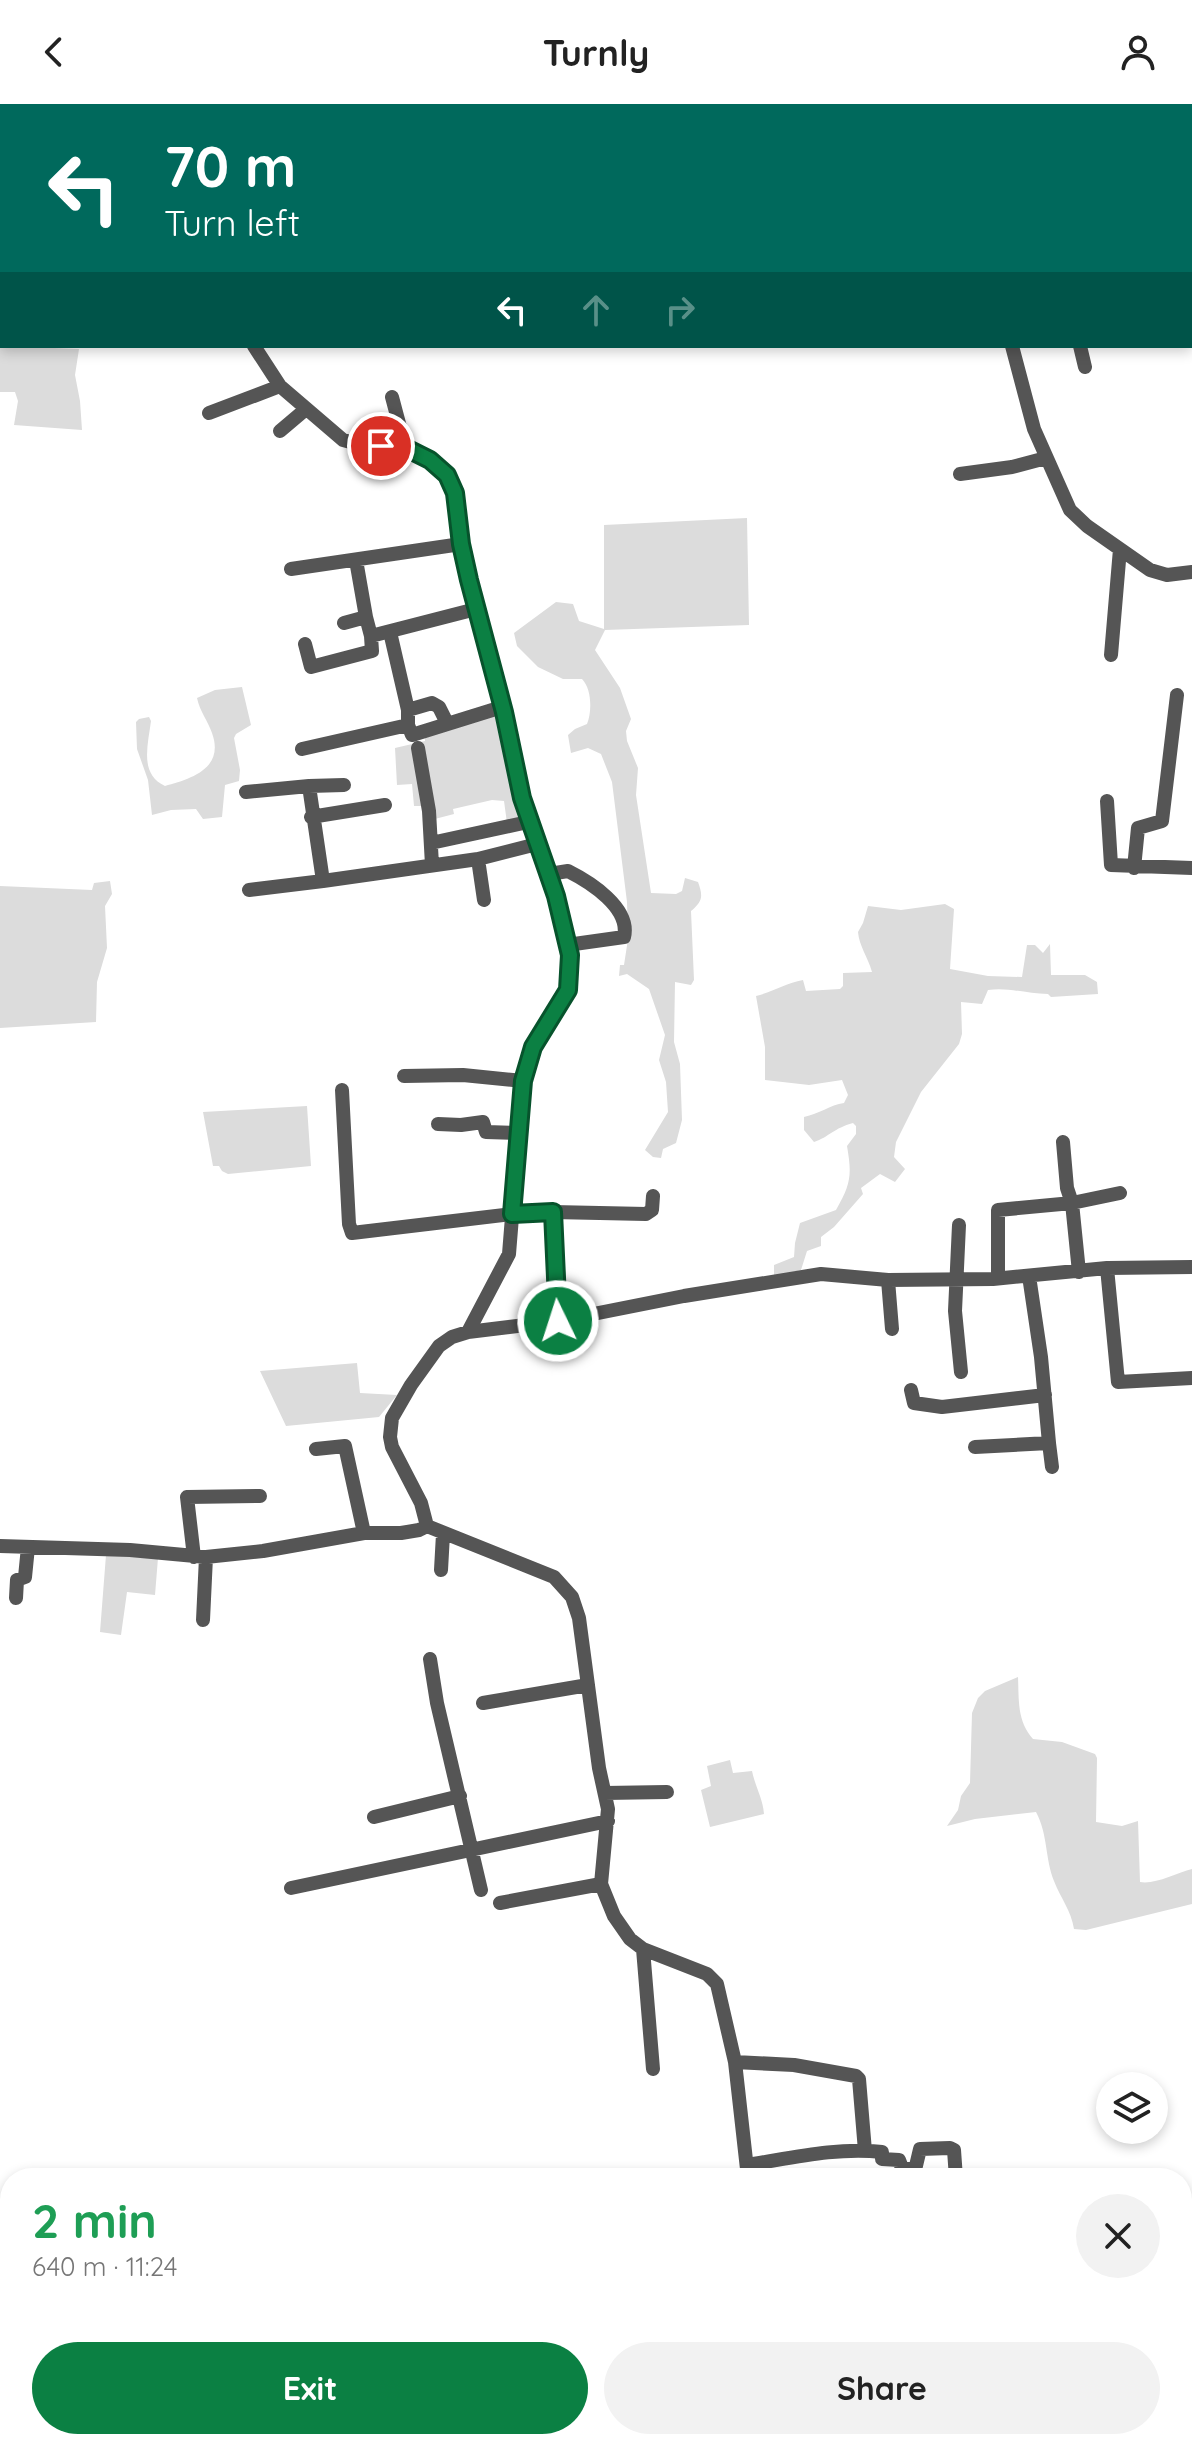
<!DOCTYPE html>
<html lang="en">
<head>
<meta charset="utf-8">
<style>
	:root { --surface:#fff; --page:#f2f2f2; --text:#222; --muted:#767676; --accent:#0b8043 }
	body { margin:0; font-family:Quicksand,sans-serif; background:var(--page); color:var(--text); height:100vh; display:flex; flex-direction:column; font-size:30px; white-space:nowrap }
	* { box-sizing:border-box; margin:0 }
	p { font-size:26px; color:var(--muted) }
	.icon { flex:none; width:44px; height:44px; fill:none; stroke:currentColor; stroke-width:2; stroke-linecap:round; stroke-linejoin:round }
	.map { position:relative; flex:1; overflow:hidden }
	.drawer { position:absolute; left:0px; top:2064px; width:1192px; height:282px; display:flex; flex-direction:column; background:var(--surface); border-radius:32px 32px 0 0; box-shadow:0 4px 12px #0003 }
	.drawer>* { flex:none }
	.hud { position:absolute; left:0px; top:0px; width:1192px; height:244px; box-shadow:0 4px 12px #0003; background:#00695c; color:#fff; overflow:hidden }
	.fabs { position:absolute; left:1096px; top:1968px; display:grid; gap:16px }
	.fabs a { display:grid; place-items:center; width:72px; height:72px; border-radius:50%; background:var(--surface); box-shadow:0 4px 12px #0003; font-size:40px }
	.pin { position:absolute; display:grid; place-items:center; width:68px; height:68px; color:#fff; margin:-34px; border:4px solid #fff; border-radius:50%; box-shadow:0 2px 8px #0007 }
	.me { position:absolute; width:88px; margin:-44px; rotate:356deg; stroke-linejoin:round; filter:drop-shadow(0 0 6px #0008) }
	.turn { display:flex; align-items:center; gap:28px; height:168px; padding:0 32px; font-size:36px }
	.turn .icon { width:104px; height:104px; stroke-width:2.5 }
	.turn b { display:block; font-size:56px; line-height:68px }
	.lanes { display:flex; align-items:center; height:76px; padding:0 32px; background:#0003; justify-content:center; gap:40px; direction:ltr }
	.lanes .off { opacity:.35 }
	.round { display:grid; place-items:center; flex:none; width:84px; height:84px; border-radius:42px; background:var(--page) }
	.overview { display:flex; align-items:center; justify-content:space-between; height:136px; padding:0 32px }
	h1 { font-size:48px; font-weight:700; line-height:60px; color:#1e9e55 }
	.button { display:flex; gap:16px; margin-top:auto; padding:16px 32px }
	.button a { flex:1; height:92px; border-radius:48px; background:var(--accent); color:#fff; font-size:32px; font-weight:700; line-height:92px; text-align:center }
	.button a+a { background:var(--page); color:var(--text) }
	header { display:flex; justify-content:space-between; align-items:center; height:104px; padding:0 32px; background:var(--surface); font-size:36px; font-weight:700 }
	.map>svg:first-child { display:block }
	.green { fill:#dcdcdc }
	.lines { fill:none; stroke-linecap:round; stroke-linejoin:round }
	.minor { stroke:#555; stroke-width:14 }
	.route-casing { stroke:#07532c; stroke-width:20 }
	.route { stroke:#0b8043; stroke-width:14 }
</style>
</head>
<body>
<header><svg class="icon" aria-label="back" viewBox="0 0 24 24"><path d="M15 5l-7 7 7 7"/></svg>Turnly<svg class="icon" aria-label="person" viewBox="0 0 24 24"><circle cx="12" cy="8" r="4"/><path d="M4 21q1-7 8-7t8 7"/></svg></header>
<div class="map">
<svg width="1192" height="2345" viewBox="0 0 1192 2345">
	<rect width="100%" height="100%" fill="#fff"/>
	<path class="green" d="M0,236L2,242L79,245L75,271L80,297L82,326L14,321L18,297L15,288H0Z
		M747,414L749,521L605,526L595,546L620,584L631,615L626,627L627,637L638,664L636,691L651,789L676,790L682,787L685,774L698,778C703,792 703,797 691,807L694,876L691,881L675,878L674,938L680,960L682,1016L676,1039L663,1045L661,1054L653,1053L645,1046L668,1008L666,978L659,956L665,931L649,885L627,870L619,872L620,861H624L628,835L627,798L612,678L601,650L588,644L571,649L568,631L575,625L587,620C592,608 592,585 582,575H563L538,563L517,542L514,529L556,498L573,500L579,517L604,525V421Z
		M242,583L251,621L236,630L234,634L240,666L239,677L225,681L222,713L203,715L196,705L171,706L152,711L148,676L137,645L136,618L139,615L149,613L151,617C148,641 139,670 165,682C190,675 225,665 212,629C208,617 200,608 197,594L215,586Z
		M498,603L523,717L507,719L504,697L492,696L453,705L454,710L431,716V702H414L412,680L397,681L395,644L425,637L424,624Z
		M110,777L112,790L105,802L107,844L97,878L96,918L0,924V782L92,786L94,779Z
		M945,800L954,805L950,865L988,872L1022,873L1027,841H1035L1043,849L1050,840L1051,871H1085L1097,878L1098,890L1051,893L1048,890C1027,890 1009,883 988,886L982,900L961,898L962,930L959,940L921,988L896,1038L894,1053L905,1065L895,1078L880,1070L861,1084L863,1090L834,1123L821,1133V1142L807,1147L801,1166L774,1173V1161L794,1153L795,1139L800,1119L836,1106C851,1080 852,1071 847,1042L856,1030V1022L853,1019C834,1024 829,1033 814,1038L804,1026V1013C819,1010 830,1001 844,999L848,991L842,976L809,981L765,976V943L756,892C773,888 786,879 803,876L806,887L840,885L843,882V869L872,868C868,853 859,842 858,828L863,819L868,802L901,806Z
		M307,1002L311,1062L228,1070L222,1067L219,1062H213L203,1008Z
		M357,1259L360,1289L397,1291L379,1313L286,1322L260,1267Z
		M106,1451L158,1454L155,1491L127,1488L121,1531L100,1528Z
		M1018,1573C1019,1596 1017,1617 1033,1635L1062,1638L1095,1650L1097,1654L1096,1718L1122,1722L1138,1717L1140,1778C1154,1781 1177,1769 1192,1765V1800L1086,1826L1074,1825C1071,1806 1061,1795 1054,1777C1045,1755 1048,1730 1036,1708L975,1715L947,1722L958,1706L961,1692L970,1679L972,1609L978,1594L985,1587Z
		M730,1656L733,1669L752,1667C755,1682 763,1695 764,1710L710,1723L701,1686L711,1682L707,1662Z"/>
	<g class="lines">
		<path class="minor" d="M234,0V2
			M782,0L783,2
			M116,2L117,0
			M149,2V0
			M749,2L754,0
			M0,81H2
			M254,242L280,282L343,336L358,340L400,341L430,356L447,371L455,389L461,440L504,608L522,694L560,807L570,851L569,880L533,943L523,977L509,1150L468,1228
			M1012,242L1034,325L1070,406L1087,422L1150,466L1167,471L1192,468
			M1080,242L1085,263
			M392,293L401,327L400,341
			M209,309L280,282
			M280,327L306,305
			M960,370L1012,363L1046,354
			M356,456L366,513
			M291,465L461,440
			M344,519L366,513L371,532L476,505
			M305,540L311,563L372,547L371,532
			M1111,551L1120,445
			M408,606L432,599L439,603L447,619
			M408,621L412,631L502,603
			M418,644L429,707L432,761
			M302,645L408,621V606L390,528
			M309,682L344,681
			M246,688L309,682L323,777L478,755L537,740
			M1107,697L1111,761L1192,764
			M311,713L385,701
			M431,739L528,718
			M478,755L484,796
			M1134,764L1138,724L1162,717L1177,591
			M549,770L568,767C590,778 631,804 624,833L567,841
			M249,786L323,777
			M404,972L463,971L523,977
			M342,986L349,1120L352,1129L512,1110L553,1108L646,1110L652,1106L653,1092
			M438,1020L461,1021L483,1018L486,1028L518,1029
			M1063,1038L1067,1084L1072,1099L1079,1168
			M553,1108L558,1217
			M959,1121L955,1207L961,1268
			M1107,1164L1118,1278L1192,1274
			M998,1174V1106L1072,1099L1120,1089
			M888,1176L892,1225
			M911,1286L914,1299L942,1303L1045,1291
			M1049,1339L1052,1363
			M975,1343L1049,1339L1041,1253L1029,1172
			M316,1345L345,1342L364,1429
			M0,1442L130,1446L206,1453L263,1447L364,1429H401L419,1426L427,1422
			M194,1453L187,1393L260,1392
			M441,1466L443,1430
			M16,1494L17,1476L25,1473L28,1443
			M203,1516L206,1453
			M430,1555L437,1599L481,1786
			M483,1599L588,1581
			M605,1689L667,1688
			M374,1713L460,1692
			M291,1784L608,1717
			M500,1799L601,1780
			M643,1845L653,1965
			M735,1958L794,1961L856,1972L859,1975L865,2047
			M747,2061C792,2054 836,2043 882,2048V2055L899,2056L902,2064L915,2066L920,2045L950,2044L954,2046L956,2074
			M748,2074L735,1958L717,1880L707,1870L643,1845L630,1835L614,1812L601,1780L608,1705L599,1664L579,1514L572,1493L554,1473L427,1422L421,1399L392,1343L390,1333L392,1314L411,1281L439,1242L452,1233L468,1228L558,1217L684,1192L821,1170L888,1176L993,1175L1107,1164L1192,1163
			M1182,2121L1192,2122
			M1189,2237L1192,2236
			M751,2336L752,2345"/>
	</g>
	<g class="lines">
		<defs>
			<path id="route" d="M381,342L400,341L430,356L447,371L455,389L461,440L469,476L504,608L522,694L556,792L570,851L568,886L533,943L523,977L512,1110L553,1108L558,1217"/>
		</defs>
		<use href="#route" class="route-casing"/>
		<use href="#route" class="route"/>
	</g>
</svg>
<div class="fabs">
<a><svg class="icon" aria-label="layers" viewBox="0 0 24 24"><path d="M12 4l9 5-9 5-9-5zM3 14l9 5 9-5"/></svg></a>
</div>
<div class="pin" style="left:381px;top:342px;background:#d93025"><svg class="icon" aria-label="arrive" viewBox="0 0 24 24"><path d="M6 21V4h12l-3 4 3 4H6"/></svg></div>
<svg class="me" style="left:558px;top:1217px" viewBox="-20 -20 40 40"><circle r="17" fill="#0b8043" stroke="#fff" stroke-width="3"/><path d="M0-11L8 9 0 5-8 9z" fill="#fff"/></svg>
<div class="hud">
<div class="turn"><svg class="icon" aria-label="left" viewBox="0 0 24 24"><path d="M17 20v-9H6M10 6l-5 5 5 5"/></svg><div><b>70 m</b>Turn left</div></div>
<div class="lanes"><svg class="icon" aria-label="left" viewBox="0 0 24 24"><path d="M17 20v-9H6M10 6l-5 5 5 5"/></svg><svg class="icon off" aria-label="ahead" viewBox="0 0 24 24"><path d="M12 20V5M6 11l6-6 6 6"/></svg><svg class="icon off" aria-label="right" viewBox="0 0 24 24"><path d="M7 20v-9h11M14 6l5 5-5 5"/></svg></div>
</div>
<section class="drawer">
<div class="overview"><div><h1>2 min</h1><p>640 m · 11:24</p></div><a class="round"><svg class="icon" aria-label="close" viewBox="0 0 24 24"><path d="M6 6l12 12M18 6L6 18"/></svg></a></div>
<div class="button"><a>Exit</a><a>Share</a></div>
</section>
</div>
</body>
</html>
